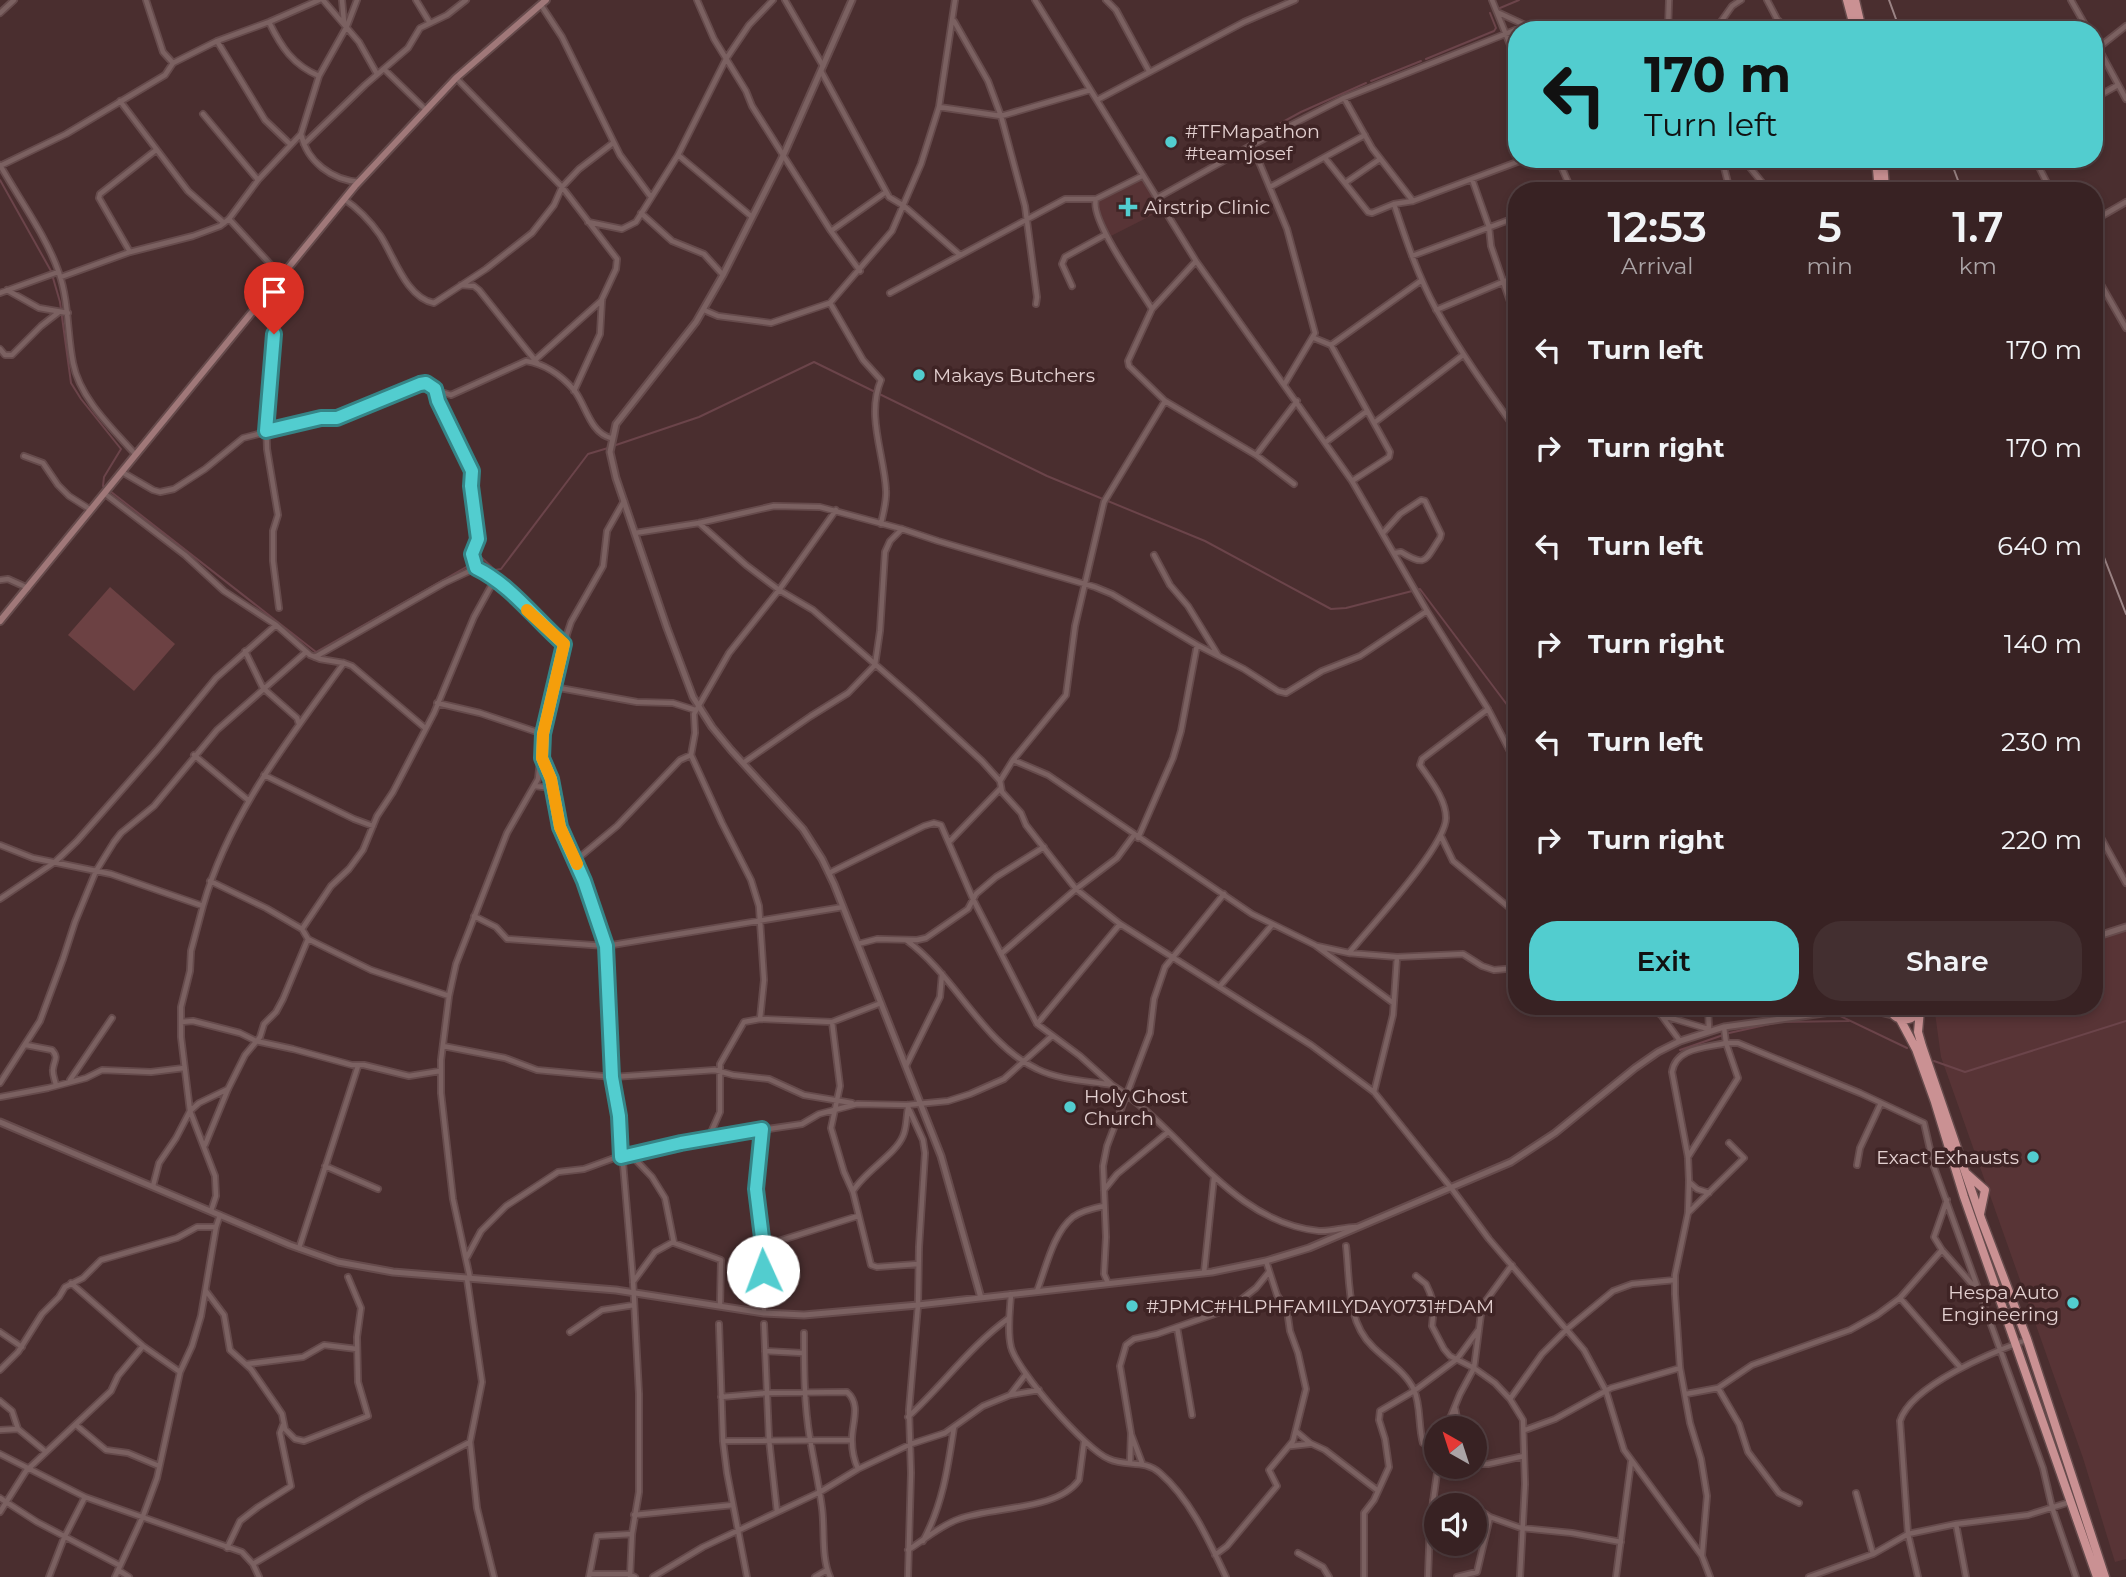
<!DOCTYPE html>
<html lang="en">
<head>
<meta charset="utf-8">
<style>
	:root { --surface:#382223; --page:#432f30; --text:#f1f3f6; --muted:#aba4a6; --line:#523f41; --accent:#52cdcf }
	body { margin:0; font-family:Montserrat,sans-serif; background:var(--page); color:var(--text); height:100vh; display:flex; flex-direction:column; font-size:26px; white-space:nowrap }
	* { box-sizing:border-box; margin:0 }
	p { font-size:23px; color:var(--muted) }
	.icon { flex:none; width:38px; height:38px; fill:none; stroke:currentColor; stroke-width:2; stroke-linecap:round; stroke-linejoin:round }
	.map { position:relative; flex:1; overflow:hidden }
	.details { position:absolute; left:1508px; top:182px; width:595px; height:833px; display:flex; flex-direction:column; background:var(--surface); border-radius:28px; box-shadow:0 4px 10px #0003,0 0 0 2px var(--line) }
	.details>* { flex:none }
	.guide { position:absolute; left:1508px; top:21px; width:595px; height:147px; border-radius:28px; box-shadow:0 4px 10px #0003,0 0 0 2px var(--line); background:#52cdcf; color:#111; overflow:hidden }
	.needle { width:46px; rotate:321deg }
	.tools { position:absolute; left:1424px; top:1416px; display:grid; gap:14px }
	.tools a { display:grid; place-items:center; width:63px; height:63px; border-radius:50%; background:var(--surface); box-shadow:0 4px 10px #0003,0 0 0 2px var(--line); font-size:35px }
	.pin { position:absolute; display:grid; place-items:center; width:60px; height:60px; color:#fff; margin:-72px -30px; border-radius:50% 50% 50% 0; rotate:-45deg; box-shadow:0 0 7px #0007 }
	.pin .icon { rotate:45deg }
	.me { position:absolute; width:77px; margin:-38px; rotate:358deg; stroke-linejoin:round; filter:drop-shadow(0 0 5px #0008) }
	.turn { display:flex; align-items:center; gap:24px; height:147px; padding:0 21px; font-size:32px }
	.turn .icon { width:91px; height:91px; stroke-width:2.5 }
	.turn b { display:block; font-size:49px; line-height:60px }
	.eta { display:flex; justify-content:space-evenly; align-items:center; height:119px; text-align:center }
	.eta b { font-size:42px; font-weight:600; line-height:49px }
	.primary-button { display:flex; gap:14px; margin-top:auto; padding:14px 21px }
	.primary-button a { flex:1; height:80px; border-radius:28px; background:var(--accent); color:#111; font-size:28px; font-weight:600; line-height:80px; text-align:center }
	.primary-button a+a { background:var(--page); color:var(--text) }
	ul { padding:0; list-style:none }
	li { display:flex; align-items:center; gap:21px; height:98px; padding:0 21px }
	li div { flex:1 }
	li b { display:block; font-size:26px }
	li em { font-style:normal }
	.map>svg:first-child { display:block }
	.built { fill:#583436 }
	.pitch { fill:#6c4143 }
	.lines { fill:none; stroke-linecap:round; stroke-linejoin:round }
	.stream { stroke:#6b444a; stroke-width:2 }
	.minor-casing { stroke:#664b4c; stroke-width:8 }
	.tertiary-casing { stroke:#664b4c; stroke-width:9 }
	.secondary-casing { stroke:#664b4c; stroke-width:10 }
	.trunk-casing { stroke:#664b4c; stroke-width:11 }
	.minor { stroke:#7b6161; stroke-width:4.5 }
	.tertiary { stroke:#7b6161; stroke-width:5 }
	.secondary { stroke:#a07879; stroke-width:6 }
	.trunk { stroke:#ca9193; stroke-width:8 }
	.rail { stroke:#9b8485; stroke-width:2 }
	.route-casing { stroke:#358587; stroke-width:18 }
	.route { stroke:#52cdcf; stroke-width:12 }
	.slow { stroke:#f59e0b; stroke-width:12 }
	.poi-dot { fill:#52cdcf; stroke:#3f2425; stroke-width:2.5 }
	.labels { text-anchor:middle; dominant-baseline:central; stroke-width:7; stroke-linejoin:round; paint-order:stroke }
	.poi-label { font-size:19px; fill:#e3d0d0; stroke:#3f2425; text-anchor:start }
</style>
</head>
<body>
<div class="map">
<svg width="2126" height="1577" viewBox="0 0 2126 1577">
	<rect width="100%" height="100%" fill="#4a2e2f"/>
	<path class="built" d="M1142,176L1164,209L1107,238L1094,209L1096,199Z
		M2126,929V1559L2115,1562L2083,1458L1941,1057L1935,1013L1936,1006H2095V940Z"/>
	<path class="pitch" d="M110,587L175,644L134,691L68,635Z"/>
	<g class="lines">
		<path class="stream" d="M1500,8L1519,0
			M1426,59L1494,31L1496,28L1490,13
			M1371,81L1421,61
			M1266,131L1301,112L1366,83
			M0,180L51,271L60,302L71,383L81,399L121,449L104,477L103,486L105,488
			M613,446L699,417L814,362L1047,476L1205,541L1331,609L1346,608L1420,589L1517,718
			M110,491L316,652L482,558L495,570L501,569L588,454L608,448
			M1819,1006L1828,1010
			M1836,1014L1907,1048
			M1680,1050L1729,1033L1779,1022L1849,1021
			M1934,1061L1965,1072L2126,1021"/>
		<defs>
			<path id="minor" d="M146,0L163,52L173,63
				M323,0L359,42L377,74
				M342,0L344,22
				M416,0L430,23
				M697,0L714,39L746,91L752,106L831,231L860,271
				M785,0L823,66
				M1035,0L1196,261L1352,481L1427,611L1488,709L1517,765
				M1106,0L1116,10L1149,71
				M1492,0L1517,62
				M1767,0L1777,19L1788,30
				M2071,0L2088,30
				M541,5L562,37L620,155L651,197
				M0,13L14,0
				M1499,13L1536,30
				M954,21L988,81L1001,116L1025,206L1037,297L1036,304
				M269,22C281,47 293,65 319,76
				M1668,30L1669,0
				M1715,30L1732,6L1741,0
				M217,41L265,120L290,144
				M2095,42L2126,99
				M2098,48L2126,26
				M384,69L425,109
				M821,71L889,197L904,206L960,255
				M456,78L562,187L617,259L616,269L602,299L600,334L574,391
				M1344,98L1372,148L1413,201
				M2095,98L2118,85
				M1097,100L1244,22L1295,0
				M120,101L188,191L224,223
				M939,107L1001,116L1090,90
				M203,114L258,180
				M301,134C307,162 332,180 359,182
				M304,144L365,85L408,48L420,28L447,15L466,0
				M1252,145L1287,229L1315,333L1284,385
				M678,155L752,217
				M1325,158L1368,212L1372,213L1394,204L1413,201L1525,159
				M1558,159L1572,191
				M1722,159L1730,191
				M1743,159L1769,191
				M2035,159L2051,191
				M0,165C19,199 47,237 59,273C69,302 67,333 73,363C80,399 113,429 136,455
				M0,166L66,134L165,75L173,63L217,41L269,22L319,0
				M1472,179L1489,227L1491,246L1517,322
				M1345,183L1380,159
				M1270,187L1365,135
				M1157,198L1252,145L1344,98L1528,25
				M344,199C359,209 370,221 380,235C394,256 406,298 434,303L486,269L532,233L554,205L562,187L579,169L613,143
				M1096,199C1089,219 1140,289 1152,309
				M1394,204C1406,240 1418,276 1436,309C1460,352 1489,392 1517,431
				M641,213L672,241L704,254L723,275
				M229,219L282,277
				M2095,220L2126,202
				M588,222L622,229L636,222L678,155L726,59L749,25L773,0
				M831,231L886,192
				M130,252L99,198L100,194L156,150
				M1412,256L1517,217
				M1196,261L1152,309L1128,361L1129,366L1165,401L1256,455L1294,484
				M2095,274L2126,328
				M61,277L130,252L193,236L220,226L229,219L258,180L301,134L319,76L347,26L357,0
				M461,285L474,286L479,290L538,364
				M1072,286L1062,264L1065,257L1105,235
				M7,290L39,308L68,313
				M0,293L58,272
				M890,293L1065,199H1096L1142,176
				M830,303L863,360L881,380C866,415 884,454 886,490C887,501 883,513 881,524
				M256,307L272,328L275,340L266,420L267,449L278,515L273,531V561L279,608
				M704,310L718,316L771,323L830,303L892,231L921,164L939,107L955,0
				M1436,310L1517,276
				M1314,338L1331,345L1390,452L1389,457L1352,481
				M1331,345L1422,280
				M0,349L5,355H12L41,326L59,312
				M535,360L602,300
				M435,389L438,402L472,471L471,486L478,539L472,554L476,568
				M1374,423L1463,355
				M1326,442L1367,411
				M1256,455L1297,401
				M24,456L43,463L58,485L69,496L91,510
				M122,472L153,490L160,492L174,489L205,469L243,438L321,418H337L427,383L441,392L451,395L526,361C545,364 561,375 574,390C586,405 590,433 611,438
				M104,493L185,555L224,591L276,625L310,655L320,659L344,663L352,666L425,728
				M836,510L779,590L729,653L694,714L695,733L691,755L722,823L751,880L759,906L764,980L760,1019L832,1022L881,1003
				M699,523L746,565L779,590L813,610L915,699L982,761L1000,781L1002,792L1021,813L1026,825L1076,889L1120,924L1311,1045L1374,1092L1452,1189L1489,1239L1584,1350L1606,1391L1624,1450L1702,1556L1710,1577
				M635,533L699,523L774,506L820,507L902,529L938,541L1095,587L1112,594L1197,645L1244,669L1278,691L1286,693L1322,671L1360,656L1427,611
				M1383,533L1400,514L1421,500L1425,501L1441,534L1440,538C1425,560 1427,568 1401,552L1395,553
				M1154,555L1170,585L1188,606L1218,655
				M0,580L8,579L28,588
				M245,651L263,688L297,718L299,724
				M315,657L444,583L476,568C511,585 535,619 564,644
				M554,687L637,702L673,703L695,710
				M437,703L480,713L543,734
				M194,755L248,800
				M542,758L549,773L560,827L584,881L606,946L611,1055L619,1116L633,1280L639,1394V1492L632,1534L630,1577
				M1013,760L1066,695L1075,626L1104,502L1165,401
				M743,763L811,716L848,693L875,665L880,631L885,552L890,541L902,529
				M264,775L354,819L373,826
				M1000,781L1013,760L1048,775L1252,914L1315,945L1392,1002
				M535,786L552,788
				M2095,827L2126,883
				M1441,836L1453,861L1517,914
				M1138,838L1173,758L1181,731L1197,645
				M950,841L1001,788
				M0,845L33,858L111,874L203,906L191,951L190,971L181,1007V1037L190,1111L215,1176L216,1196L211,1211
				M575,861L617,826L680,760L691,755
				M829,873L924,826L934,823L941,825L973,899L1037,1024L1080,1056L1111,1084
				M210,881L266,908L302,929
				M0,899L55,862L77,841L157,750L216,678L276,625
				M203,906C229,814 288,740 344,663
				M474,916L496,927L507,939L606,946L843,907
				M906,940C955,975 983,1044 1037,1069C1059,1080 1088,1081 1112,1085C1183,1129 1229,1222 1319,1231C1331,1232 1344,1227 1356,1227
				M858,944L877,939L917,940L926,938L968,909L976,894L996,877L1044,847
				M1317,946L1349,953L1397,957L1463,954L1482,966L1494,970L1517,968
				M1002,953L1076,889L1117,858L1134,835
				M1349,953C1369,928 1446,846 1446,818C1446,799 1430,780 1420,765L1422,759L1488,709
				M1220,986L1272,925
				M449,996L371,970L308,939L302,929L331,886L349,869L363,850L377,816L393,792L434,713L474,617L495,579
				M1649,1006L1661,1015L1680,1041
				M1708,1006L1709,1030
				M1661,1015L1708,1029
				M181,1022L193,1021L240,1033L256,1041L293,1049L352,1065H364L409,1076L440,1071
				M832,1022L840,1086L831,1128L844,1172L853,1192L871,1265L877,1267L918,1264
				M1037,1024L1120,924
				M26,1045L52,1050C59,1058 54,1060 53,1069C52,1074 55,1080 56,1085
				M443,1046L505,1058L537,1070L613,1077L715,1070L733,1075L769,1079L804,1095L852,1103
				M906,1066L940,997L942,974
				M70,1080L112,1018
				M0,1083L40,1021L63,959L75,922L96,871L114,842L121,833L154,806L217,730L306,652
				M1374,1092L1393,1015L1397,957
				M0,1097L48,1088L86,1078L102,1070L151,1072L184,1068
				M907,1105L923,1140L925,1153L919,1247L918,1305L909,1410L911,1473L908,1577
				M763,1129L756,1189L763,1246L764,1313
				M708,1139L720,1112V1064L744,1022L760,1019
				M205,1145L228,1089L245,1055L260,1037L264,1024L276,1012L283,999L308,939
				M631,1155L652,1177L665,1198L674,1243L721,1260L720,1306
				M1688,1157L1738,1078L1726,1043H1738L1860,1093L1924,1123L1934,1167L2043,1468L2052,1507L2076,1577
				M1857,1165L1860,1148L1881,1103
				M325,1166L378,1189
				M1689,1182L1697,1189L1709,1193
				M153,1186L159,1163L176,1138L190,1111L199,1103L228,1089
				M1104,1190L1117,1174L1168,1132
				M853,1191C865,1171 895,1155 903,1136C907,1127 906,1118 908,1108
				M1947,1200L1934,1237L1942,1250L1979,1292
				M1688,1213L1744,1158L1729,1143
				M763,1246L858,1216
				M1346,1246C1350,1279 1346,1322 1373,1347C1386,1360 1406,1372 1414,1390C1421,1405 1418,1426 1423,1443L1437,1452
				M299,1248L358,1066
				M467,1257L481,1231L506,1206L558,1172L584,1169L617,1157L680,1142L802,1124L819,1114L857,1104L907,1105L948,1101L970,1094L1004,1079L1052,1036
				M1204,1273L1214,1177
				M1416,1276L1426,1284L1430,1293L1434,1306L1432,1326L1444,1349L1450,1356L1474,1368L1495,1383L1510,1399L1523,1420L1525,1484L1520,1577
				M470,1278L453,1199L441,1093V1060L449,996L456,964L507,833L538,779L543,734L567,634L571,622L603,566L607,531L624,501
				M633,1282L655,1252L673,1242
				M71,1283L143,1346L180,1372
				M1108,1283L1104,1274L1106,1237L1103,1166L1107,1146L1150,1033L1154,999L1165,967L1224,894
				M206,1291L224,1315L230,1350L251,1369L276,1405L282,1414L285,1429L295,1439L304,1441L368,1416L358,1382L357,1337L361,1308L348,1277
				M1037,1291C1046,1268 1053,1233 1073,1217C1081,1211 1094,1208 1104,1206
				M1011,1294C1010,1311 1007,1330 1011,1347C1017,1371 1086,1450 1109,1459C1127,1467 1144,1459 1160,1473C1191,1500 1209,1541 1226,1577
				M1900,1298L1960,1367
				M719,1324L723,1441L727,1473L747,1577
				M764,1324L769,1439L777,1512
				M1177,1327L1192,1415
				M0,1332L22,1347
				M570,1332L602,1310L634,1305
				M804,1333C804,1368 804,1404 810,1439C814,1462 819,1485 822,1508C825,1530 821,1557 830,1577
				M765,1351L802,1353
				M247,1364L303,1357L324,1345L357,1349
				M0,1370L18,1352L42,1314L59,1297L65,1287L83,1278L101,1260L177,1238L197,1227H216
				M1718,1388L1739,1424L1748,1452L1779,1493L1799,1503
				M1686,1394L1718,1388L1752,1365L1850,1330L1877,1315L1900,1298L1942,1250
				M1010,1395L1026,1374
				M721,1397L766,1393L847,1392C862,1405 851,1425 852,1441C852,1452 854,1460 858,1469
				M1510,1399L1542,1354L1567,1329L1613,1291L1632,1284L1675,1280
				M0,1401L12,1411L18,1429
				M1455,1408L1459,1428
				M908,1417C943,1385 970,1346 1009,1318
				M76,1425L106,1450L128,1453L159,1466
				M1446,1428L1460,1394L1474,1368L1482,1306L1512,1265
				M0,1430L18,1429L46,1452
				M1525,1430L1555,1419L1611,1388L1680,1368
				M1297,1432L1310,1443L1325,1450L1377,1490
				M1131,1434L1142,1463
				M723,1441L852,1440
				M470,1442L477,1508L494,1577
				M1291,1446L1309,1444
				M0,1454L85,1497L242,1552L253,1564L364,1498L470,1442L482,1382L467,1279
				M1130,1463L1131,1433L1120,1366L1126,1345L1134,1339L1157,1334L1229,1309L1256,1288L1269,1272
				M1475,1464H1488L1524,1456
				M1856,1493L1873,1554
				M0,1498L37,1522L119,1565
				M1433,1500L1471,1505
				M1475,1507L1490,1517L1521,1528L1572,1533L1621,1542
				M0,1512L26,1471L111,1391L118,1376L143,1346
				M634,1515L733,1505
				M1956,1524L1966,1577
				M923,1541C943,1504 948,1467 954,1427
				M227,1548L240,1521L258,1507L291,1486L280,1433L283,1425
				M908,1550C924,1540 941,1525 959,1519C993,1506 1057,1511 1079,1480L1084,1442
				M1298,1553L1323,1567L1329,1577
				M1215,1555L1227,1546L1277,1486L1269,1470L1293,1441L1306,1389L1298,1353L1290,1331L1287,1310L1277,1295L1266,1261
				M1702,1555L1707,1496L1701,1459L1690,1423L1680,1368L1675,1294V1275L1688,1213L1689,1181L1688,1157L1672,1072C1676,1047 1706,1048 1726,1043L1724,1027
				M253,1564L259,1577
				M118,1570L129,1577
				M590,1574H629L635,1577
				M49,1577L64,1538L85,1497
				M115,1577L143,1516L157,1478L180,1372L192,1346L201,1316L216,1227L220,1215
				M589,1577L597,1536L632,1534
				M653,1577L703,1547L820,1492L858,1469L911,1444L945,1433L983,1406L1010,1395L1039,1390
				M815,1577L827,1570
				M1364,1577V1513L1374,1500L1389,1467L1385,1439L1379,1420L1380,1411L1414,1391L1457,1359L1479,1329
				M1428,1577L1430,1523L1438,1466
				M1457,1577L1477,1572L1490,1517
				M1616,1577L1631,1462
				M1809,1577L1873,1554L1908,1534L1956,1524L2028,1515L2070,1502
				M1918,1577L1908,1534L1900,1421C1911,1385 1993,1352 2026,1340"/>
			<path id="tertiary" d="M852,0L784,154L723,275L696,322L616,424L610,452L616,478L667,628L693,697L712,727L731,750L803,829L822,859L834,884L941,1156L981,1298
				M2095,937L2126,927
				M1868,1009L1892,1015
				M0,1122L290,1245L338,1262L393,1272L616,1290L764,1313L804,1315L918,1305L1212,1272L1266,1261L1309,1248L1511,1162L1555,1133L1635,1068L1658,1052L1680,1041L1724,1027L1873,1006"/>
			<path id="secondary" d="M0,621L355,186L456,78L546,0"/>
			<path id="trunk" d="M1847,0L1855,30
				M1855,0L1862,30
				M1876,159L1879,191
				M1883,159L1885,191
				M1888,1006C1894,1021 1908,1024 1919,1012
				M1920,1010L1918,1032L1922,1046L1982,1221L2027,1339L2105,1577
				M1900,1019L1916,1049L1935,1102L1964,1197L2097,1577
				M1967,1174L1985,1190L1980,1214"/>
		</defs>
		<use href="#minor" class="minor-casing"/>
		<use href="#tertiary" class="tertiary-casing"/>
		<use href="#secondary" class="secondary-casing"/>
		<use href="#trunk" class="trunk-casing"/>
		<use href="#minor" class="minor"/>
		<use href="#tertiary" class="tertiary"/>
		<use href="#secondary" class="secondary"/>
		<use href="#trunk" class="trunk"/>
		<path class="rail" d="M1889,0L1900,30
			M1950,159L1962,191
			M2095,534L2126,614"/>
	</g>
	<g class="lines">
		<defs>
			<path id="route" d="M274,334L266,431L321,418H337L420,384L426,383L435,389L438,401L472,471L471,486L478,539L472,554L476,568C511,585 535,619 564,644L543,734L542,758L551,779L560,827L584,881L606,946L612,1077L619,1116L621,1157L681,1143L762,1129L756,1189L763,1246V1271"/>
		</defs>
		<use href="#route" class="route-casing"/>
		<use href="#route" class="route"/>
		<path class="slow" d="M527,610L564,644L543,734L542,758L551,779L560,827L577,864"/>
	</g>
	<g class="poi-dot">
		<circle cx="1171" cy="142" r="7"/>
		<path d="M1124.5 196.5h7v7h7v7h-7v7h-7v-7h-7v-7h7z"/>
		<circle cx="919" cy="375" r="7"/>
		<circle cx="1070" cy="1107" r="7"/>
		<circle cx="2033" cy="1157" r="7"/>
		<circle cx="2073" cy="1303" r="7"/>
		<circle cx="1132" cy="1306" r="7"/>
	</g>
	<g class="labels">
		<g class="poi-label">
			<text x="1185" y="131">#TFMapathon<tspan x="1185" dy="22">#teamjosef</tspan></text>
			<text x="1144" y="207">Airstrip Clinic</text>
			<text x="933" y="375">Makays Butchers</text>
			<text x="1084" y="1096">Holy Ghost<tspan x="1084" dy="22">Church</tspan></text>
			<text x="2019" y="1157" text-anchor="end">Exact Exhausts</text>
			<text x="2059" y="1292" text-anchor="end">Hespa Auto<tspan x="2059" dy="22">Engineering</tspan></text>
			<text x="1146" y="1306">#JPMC#HLPHFAMILYDAY0731#DAM</text>
		</g>
	</g>
</svg>
<div class="tools">
<a><svg class="needle" viewBox="-14 -14 28 28"><path d="M0-13l5 13h-10z" fill="#e53935"/><path d="M0 13l5-13h-10z" fill="#aba4a6"/></svg></a>
<a><svg class="icon" aria-label="sound" viewBox="0 0 24 24"><path d="M4 9h4l5-4v14l-5-4H4zM17 9q2 3 0 6"/></svg></a>
</div>
<div class="pin" style="left:274px;top:334px;background:#d93025"><svg class="icon" aria-label="arrive" viewBox="0 0 24 24"><path d="M6 21V4h12l-3 4 3 4H6"/></svg></div>
<svg class="me" style="left:763px;top:1271px" viewBox="-20 -20 40 40"><circle r="19" fill="#fff"/><path d="M0-13L10 11 0 6-10 11z" fill="#52cdcf"/></svg>
<div class="guide">
<div class="turn"><svg class="icon" aria-label="left" viewBox="0 0 24 24"><path d="M17 20v-9H6M10 6l-5 5 5 5"/></svg><div><b>170 m</b>Turn left</div></div>
</div>
<section class="details">
<div class="eta">
<div><b>12:53</b><p>Arrival</p></div>
<div><b>5</b><p>min</p></div>
<div><b>1.7</b><p>km</p></div>
</div>
<ul>
<li><svg class="icon" aria-label="left" viewBox="0 0 24 24"><path d="M17 20v-9H6M10 6l-5 5 5 5"/></svg><div><b>Turn left</b></div><em>170 m</em></li>
<li><svg class="icon" aria-label="right" viewBox="0 0 24 24"><path d="M7 20v-9h11M14 6l5 5-5 5"/></svg><div><b>Turn right</b></div><em>170 m</em></li>
<li><svg class="icon" aria-label="left" viewBox="0 0 24 24"><path d="M17 20v-9H6M10 6l-5 5 5 5"/></svg><div><b>Turn left</b></div><em>640 m</em></li>
<li><svg class="icon" aria-label="right" viewBox="0 0 24 24"><path d="M7 20v-9h11M14 6l5 5-5 5"/></svg><div><b>Turn right</b></div><em>140 m</em></li>
<li><svg class="icon" aria-label="left" viewBox="0 0 24 24"><path d="M17 20v-9H6M10 6l-5 5 5 5"/></svg><div><b>Turn left</b></div><em>230 m</em></li>
<li><svg class="icon" aria-label="right" viewBox="0 0 24 24"><path d="M7 20v-9h11M14 6l5 5-5 5"/></svg><div><b>Turn right</b></div><em>220 m</em></li>
</ul>
<div class="primary-button"><a>Exit</a><a>Share</a></div>
</section>
</div>
</body>
</html>
